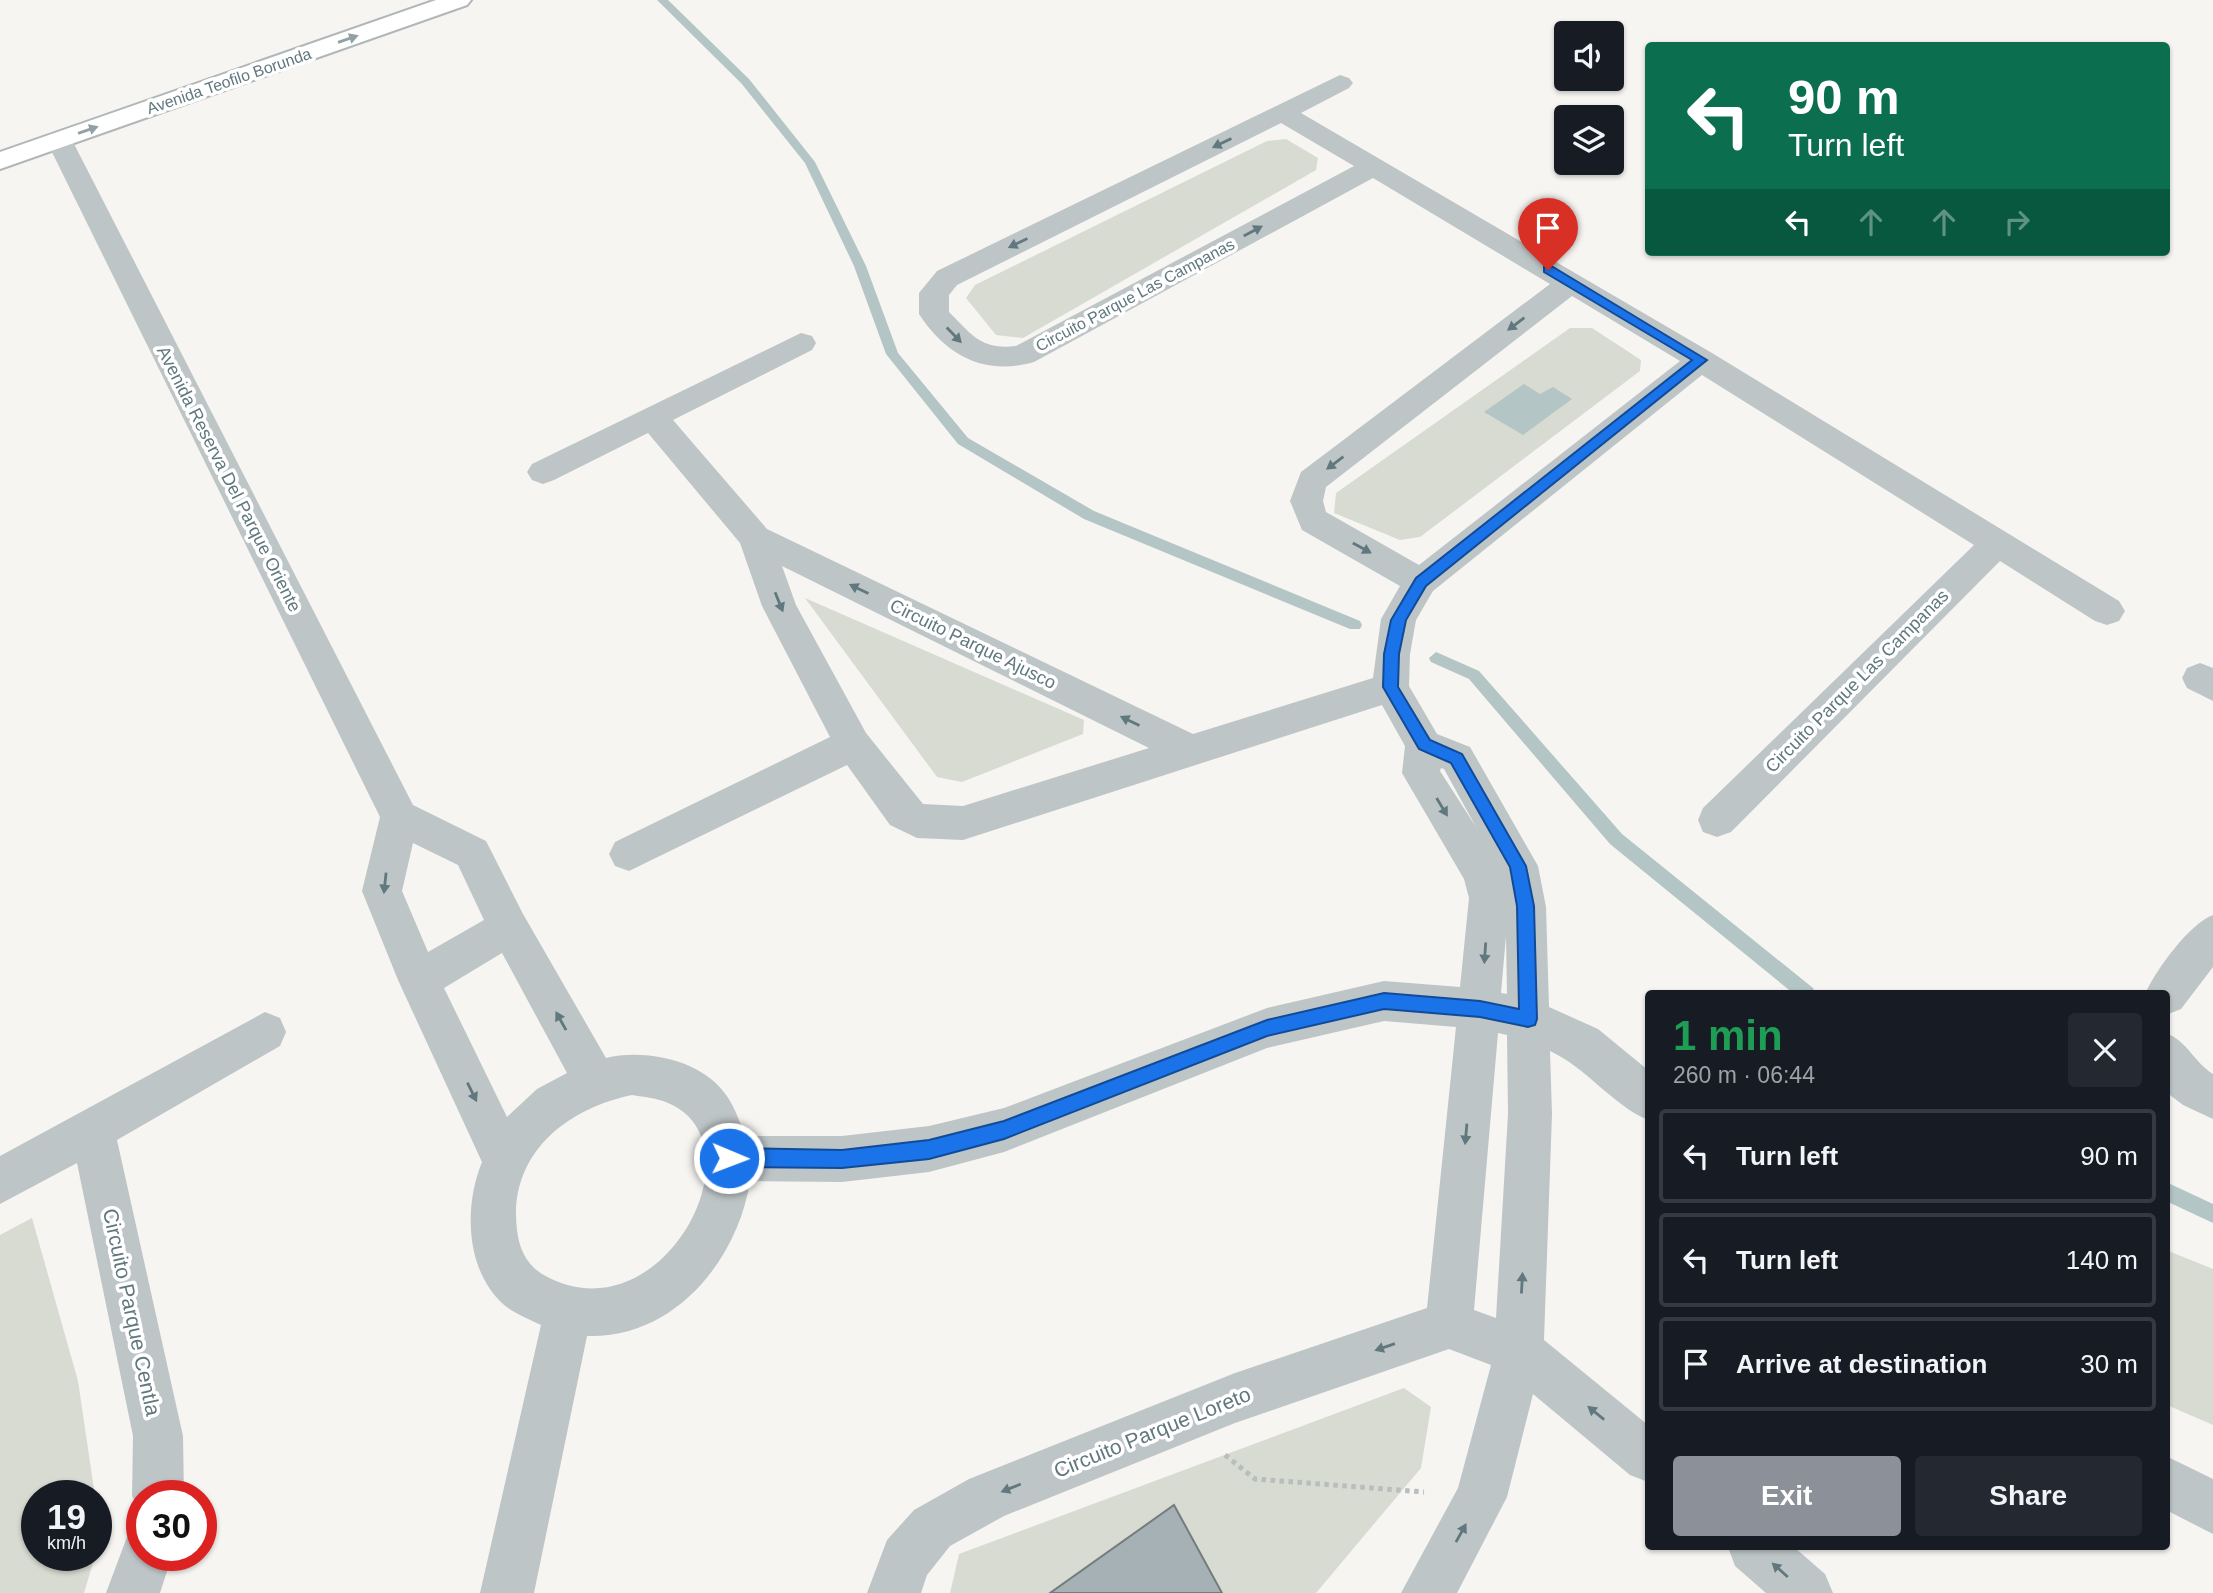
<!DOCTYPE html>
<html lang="en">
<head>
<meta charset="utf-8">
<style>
	:root { --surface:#171b24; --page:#242831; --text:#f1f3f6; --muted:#9ea1a6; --line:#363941; --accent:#8c9099 }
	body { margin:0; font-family:Helvetica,sans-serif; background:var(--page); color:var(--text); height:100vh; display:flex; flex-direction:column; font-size:26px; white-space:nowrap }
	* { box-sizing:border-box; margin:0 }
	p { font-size:23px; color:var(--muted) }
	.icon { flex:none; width:38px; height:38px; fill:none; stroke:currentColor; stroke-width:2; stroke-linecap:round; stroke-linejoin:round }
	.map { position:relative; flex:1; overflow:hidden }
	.side { position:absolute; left:1645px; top:990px; width:525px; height:560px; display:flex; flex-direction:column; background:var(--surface); border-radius:7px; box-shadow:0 2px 5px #0004 }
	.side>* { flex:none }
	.hud { position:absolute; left:1645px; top:42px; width:525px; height:214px; border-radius:7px; box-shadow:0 2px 5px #0004; background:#0b6e4f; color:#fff; overflow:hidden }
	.controls { position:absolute; left:1554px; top:21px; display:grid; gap:14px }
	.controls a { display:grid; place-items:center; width:70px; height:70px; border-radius:7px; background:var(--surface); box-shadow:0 2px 5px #0004; font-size:35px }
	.speed { position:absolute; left:21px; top:1480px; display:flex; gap:14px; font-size:35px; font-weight:700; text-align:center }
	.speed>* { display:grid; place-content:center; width:91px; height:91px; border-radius:50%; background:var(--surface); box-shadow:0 2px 5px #0004; line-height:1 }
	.speed small { font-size:18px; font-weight:400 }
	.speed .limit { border:10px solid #d22; background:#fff; color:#111 }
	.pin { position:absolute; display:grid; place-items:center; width:60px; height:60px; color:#fff; margin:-72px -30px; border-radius:50% 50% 50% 0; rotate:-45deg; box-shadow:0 0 7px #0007 }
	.pin .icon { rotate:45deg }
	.me { position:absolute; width:77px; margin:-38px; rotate:91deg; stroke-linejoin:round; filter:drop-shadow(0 0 5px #0008) }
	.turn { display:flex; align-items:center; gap:24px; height:147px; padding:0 28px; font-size:32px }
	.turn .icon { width:91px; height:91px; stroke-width:2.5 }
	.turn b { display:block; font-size:49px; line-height:60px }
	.lanes { display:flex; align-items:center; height:66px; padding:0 28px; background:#0003; justify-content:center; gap:35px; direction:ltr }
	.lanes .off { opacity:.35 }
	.round { display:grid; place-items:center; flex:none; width:74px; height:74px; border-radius:7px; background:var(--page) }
	.summary { display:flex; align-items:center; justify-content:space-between; height:119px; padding:0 28px }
	h1 { font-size:42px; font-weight:800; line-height:52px; color:#1e9e55 }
	.cta { display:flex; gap:14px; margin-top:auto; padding:14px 28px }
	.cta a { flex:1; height:80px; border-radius:7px; background:var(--accent); color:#fff; font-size:28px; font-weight:800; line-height:80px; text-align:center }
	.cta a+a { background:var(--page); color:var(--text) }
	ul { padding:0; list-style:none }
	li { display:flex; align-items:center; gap:21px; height:94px; margin:0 14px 10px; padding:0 14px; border:4px solid var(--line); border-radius:7px }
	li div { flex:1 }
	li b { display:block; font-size:26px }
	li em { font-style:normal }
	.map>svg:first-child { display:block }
	.green { fill:#d7dbd1 }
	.water { fill:#b3c5c5 }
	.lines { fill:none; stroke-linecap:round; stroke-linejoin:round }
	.stream { fill:#b3c5c5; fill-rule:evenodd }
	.building { fill:#a5b1b4; stroke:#747c7e; stroke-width:2 }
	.major-casing { stroke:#b0b7b9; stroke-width:4 }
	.path { stroke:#b8bdbe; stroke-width:5; stroke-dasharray:4.5 4.5; stroke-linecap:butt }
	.minor { fill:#bec5c7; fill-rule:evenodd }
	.major { fill:#fff; fill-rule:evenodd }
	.oneway { fill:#90a0a5 }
	.oneway2 { fill:#60787e }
	.route { fill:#1a73e8; stroke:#114b97; stroke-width:2 }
	.labels { text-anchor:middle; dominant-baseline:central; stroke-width:7; stroke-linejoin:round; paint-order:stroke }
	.far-street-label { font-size:16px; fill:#60787e; stroke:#fff }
	.street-label { font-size:18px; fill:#60787e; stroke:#fff }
	.near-street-label { font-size:21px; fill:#60787e; stroke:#fff }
</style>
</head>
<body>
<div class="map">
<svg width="2213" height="1593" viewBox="0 0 2213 1593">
	<rect width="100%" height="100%" fill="#f6f5f2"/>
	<path class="green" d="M1286,139L1318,158L1316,170L1023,338L996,335L966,298L975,285L1267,141Z
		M1570,328H1592L1641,360L1640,371L1420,537L1400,540L1334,513L1336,493Z
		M805,598L1084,720L1083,734L962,782L937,777Z
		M32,1218L78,1381L95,1496H37V1556H95L84,1593H0V1235Z
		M2166,1250L2213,1269V1425L2167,1405Z
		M1404,1388L1431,1407L1421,1468L1316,1593H950L959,1554Z"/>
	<path class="water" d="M1524,384L1540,394L1553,387L1572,399L1523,435L1484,412Z"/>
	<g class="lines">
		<path class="stream" d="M657,0H668L749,79L815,162L866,266L898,353L968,438L1094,511L1360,621L1362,625L1360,629H1350L1084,519L958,444L886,354L854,266L805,163L741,83Z
			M1436,652L1479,671L1622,834L1813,988L1816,994H1794L1610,844L1469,679L1431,662L1429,658Z
			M2166,1182L2213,1204V1223L2166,1201Z"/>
	</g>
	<path class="building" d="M1174,1505L1222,1593H1050Z"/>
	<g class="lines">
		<defs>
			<path id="major" d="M436,0H471L467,5L0,169V152Z"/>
		</defs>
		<use href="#major" class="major-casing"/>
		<path class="path" d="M1225,1455L1255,1479L1424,1492"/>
		<path class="minor" d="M1340,75L1349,78L1353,83L1349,88L1301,113L1712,353L2119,601L2125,611L2119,621L2107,625L2095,621L2000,561L1731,832L1717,837L1703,832L1698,820L1703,808L1974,545L1702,375L1433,591L1416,620L1410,654L1409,686L1437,734L1470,747L1538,866L1546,907L1549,1007L1598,1029L1648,1070V1120C1611,1104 1587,1068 1550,1051L1552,1114L1544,1340L1648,1425V1482L1630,1475L1533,1394L1507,1497L1457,1593H1401L1458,1488L1491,1365L1449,1349L1235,1423L1004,1516L950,1546L927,1575L921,1593H867L887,1540L914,1510L969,1479L1235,1373L1427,1308L1456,1027L1384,1021L1267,1048L1004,1152L929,1172L842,1182L750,1181C738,1260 674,1339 587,1336L534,1593H480L541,1325C529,1319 513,1313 503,1304C465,1269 464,1206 482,1162L398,980L362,891L380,817L46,140L50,134H68L72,140L413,805L486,841L523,914L606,1058C643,1049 698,1059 723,1091C734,1104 739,1120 745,1136H842L929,1126L1004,1108L1267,1008L1384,981L1460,987L1469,898L1464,879L1402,773L1405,746L1382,705L963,840L917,838L890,825L847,765L629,871L615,866L609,854L615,842L830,737L762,606L740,543L648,433L554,480L543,484L532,480L527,472L532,464L801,333L812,336L816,343L812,350L673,420L767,529L1193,734L1373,678L1381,619L1400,586L1302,530L1290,501L1301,472L1550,284L1373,178L1034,362C985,376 946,356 919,314V293L937,271ZM1281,123L1354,166L1016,346C981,350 972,335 949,312V295L957,285ZM1572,296L1680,361L1419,565L1326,512L1323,501L1326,487ZM782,566L1149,748L963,806L923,804L866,733L796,605ZM1441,768L1444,769L1476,827L1440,771ZM413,843L458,865L484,920L428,952L402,891ZM1506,936L1507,994L1501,993ZM502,953L567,1073L537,1089L507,1117L444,988ZM1498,1033L1507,1035L1508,1114L1496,1318L1474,1310ZM632,1095C644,1097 657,1098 668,1103C765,1144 660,1343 542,1274C526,1264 519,1248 517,1230C508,1155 565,1109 632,1095Z
			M2200,663L2213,668V701L2187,688L2182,678L2187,668Z
			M2213,915V967L2181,1009L2166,1015V994H2145C2156,970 2189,924 2213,915Z
			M265,1012L280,1018L286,1032L280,1046L117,1140L183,1436L184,1496H142V1515L132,1496L133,1436L77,1163L0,1204V1156Z
			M2166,1033C2187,1041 2194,1062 2213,1074V1119L2183,1105L2166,1092Z
			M2166,1456L2213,1479V1534L2166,1510Z
			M142,1531V1556H172L160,1593H106L127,1537Z
			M1728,1547H1794L1825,1574L1833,1593H1766L1735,1566Z"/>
		<use href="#major" class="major"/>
	</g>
	<defs><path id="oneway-solid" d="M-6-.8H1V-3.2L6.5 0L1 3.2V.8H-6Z" transform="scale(1.75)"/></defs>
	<g class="oneway">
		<use href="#oneway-solid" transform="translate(348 39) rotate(-19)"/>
		<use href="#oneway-solid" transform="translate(88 130) rotate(-19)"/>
	</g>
	<g class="oneway2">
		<use href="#oneway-solid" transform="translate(1222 143) rotate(154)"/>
		<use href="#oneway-solid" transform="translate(1253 231) rotate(-28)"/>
		<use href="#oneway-solid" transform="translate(1018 243) rotate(154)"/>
		<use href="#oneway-solid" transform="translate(1516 324) rotate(143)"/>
		<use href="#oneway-solid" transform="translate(954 335) rotate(46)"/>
		<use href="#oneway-solid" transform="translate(1335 463) rotate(143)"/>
		<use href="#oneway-solid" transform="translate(1362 548) rotate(29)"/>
		<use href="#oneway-solid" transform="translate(859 589) rotate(-154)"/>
		<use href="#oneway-solid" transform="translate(779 602) rotate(68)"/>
		<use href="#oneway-solid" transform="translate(1130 721) rotate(-154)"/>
		<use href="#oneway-solid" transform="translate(1442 807) rotate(59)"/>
		<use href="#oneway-solid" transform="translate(385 883) rotate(96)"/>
		<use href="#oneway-solid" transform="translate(1485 953) rotate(94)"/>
		<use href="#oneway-solid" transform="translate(561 1021) rotate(-119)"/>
		<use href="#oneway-solid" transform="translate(472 1092) rotate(64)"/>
		<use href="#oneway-solid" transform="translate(1466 1134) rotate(95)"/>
		<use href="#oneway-solid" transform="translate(1522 1283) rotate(-87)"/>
		<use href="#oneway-solid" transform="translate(1385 1347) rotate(161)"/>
		<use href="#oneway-solid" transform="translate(1596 1413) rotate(-141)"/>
		<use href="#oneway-solid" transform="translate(1011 1488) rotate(158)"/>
		<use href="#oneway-solid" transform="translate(1461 1533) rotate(-61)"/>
		<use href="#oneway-solid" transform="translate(1780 1570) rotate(-138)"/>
	</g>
	<path class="route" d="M1544,267H1553L1707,360L1426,586L1406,620L1399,654L1398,687L1430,740L1462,754L1526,866L1534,906L1537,1019L1535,1025L1528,1027L1480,1017L1384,1009L1267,1036L1004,1139L929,1159L842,1168L729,1167L723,1164L720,1158L723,1151L729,1148L842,1150L929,1140L1004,1121L1267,1020L1384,993L1480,1001L1519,1009L1517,906L1510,867L1451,763L1419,749L1383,687L1384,654L1391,620L1416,578L1692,360L1544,272Z"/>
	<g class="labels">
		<g class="far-street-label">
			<text transform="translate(229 81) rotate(-19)">Avenida Teofilo Borunda</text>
			<text transform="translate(1135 295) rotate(-28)">Circuito Parque Las Campanas</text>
		</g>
		<g class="street-label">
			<text transform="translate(229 479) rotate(63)">Avenida Reserva Del Parque Oriente</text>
			<text transform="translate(973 644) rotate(26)">Circuito Parque Ajusco</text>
			<text transform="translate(1857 681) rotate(-45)">Circuito Parque Las Campanas</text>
		</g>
		<g class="near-street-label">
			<text transform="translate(132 1312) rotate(78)">Circuito Parque Centla</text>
			<text transform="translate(1152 1432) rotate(-22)">Circuito Parque Loreto</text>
		</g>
	</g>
</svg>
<div class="controls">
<a><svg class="icon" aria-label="sound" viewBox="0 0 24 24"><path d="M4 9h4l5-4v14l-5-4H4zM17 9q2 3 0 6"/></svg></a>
<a><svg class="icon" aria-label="layers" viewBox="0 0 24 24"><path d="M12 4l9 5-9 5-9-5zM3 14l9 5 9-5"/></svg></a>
</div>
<div class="speed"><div>19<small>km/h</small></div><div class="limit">30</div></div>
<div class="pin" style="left:1548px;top:270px;background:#d93025"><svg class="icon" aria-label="arrive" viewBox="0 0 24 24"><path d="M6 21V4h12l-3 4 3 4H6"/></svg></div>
<svg class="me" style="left:729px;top:1158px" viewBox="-20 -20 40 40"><circle r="17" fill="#1a73e8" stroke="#fff" stroke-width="3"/><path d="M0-11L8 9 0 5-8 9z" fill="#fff"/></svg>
<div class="hud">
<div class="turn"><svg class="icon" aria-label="left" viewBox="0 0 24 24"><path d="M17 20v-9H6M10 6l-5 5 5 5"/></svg><div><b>90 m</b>Turn left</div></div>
<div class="lanes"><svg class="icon" aria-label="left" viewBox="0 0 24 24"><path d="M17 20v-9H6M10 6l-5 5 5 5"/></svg><svg class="icon off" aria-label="ahead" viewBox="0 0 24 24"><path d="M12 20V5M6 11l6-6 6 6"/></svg><svg class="icon off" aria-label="ahead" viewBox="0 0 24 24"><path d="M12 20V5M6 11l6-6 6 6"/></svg><svg class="icon off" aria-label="right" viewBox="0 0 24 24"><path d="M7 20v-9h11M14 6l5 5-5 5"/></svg></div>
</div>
<section class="side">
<div class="summary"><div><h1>1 min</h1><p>260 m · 06:44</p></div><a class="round"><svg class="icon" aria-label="close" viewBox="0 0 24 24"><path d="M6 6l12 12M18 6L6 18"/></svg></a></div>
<ul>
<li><svg class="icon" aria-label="left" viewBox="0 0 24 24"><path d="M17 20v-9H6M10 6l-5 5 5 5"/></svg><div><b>Turn left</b></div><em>90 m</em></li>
<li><svg class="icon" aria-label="left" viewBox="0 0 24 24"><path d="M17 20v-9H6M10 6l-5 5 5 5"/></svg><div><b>Turn left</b></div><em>140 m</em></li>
<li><svg class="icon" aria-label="arrive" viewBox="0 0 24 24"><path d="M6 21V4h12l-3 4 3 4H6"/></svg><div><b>Arrive at destination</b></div><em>30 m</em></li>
</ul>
<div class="cta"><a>Exit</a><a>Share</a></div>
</section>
</div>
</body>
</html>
